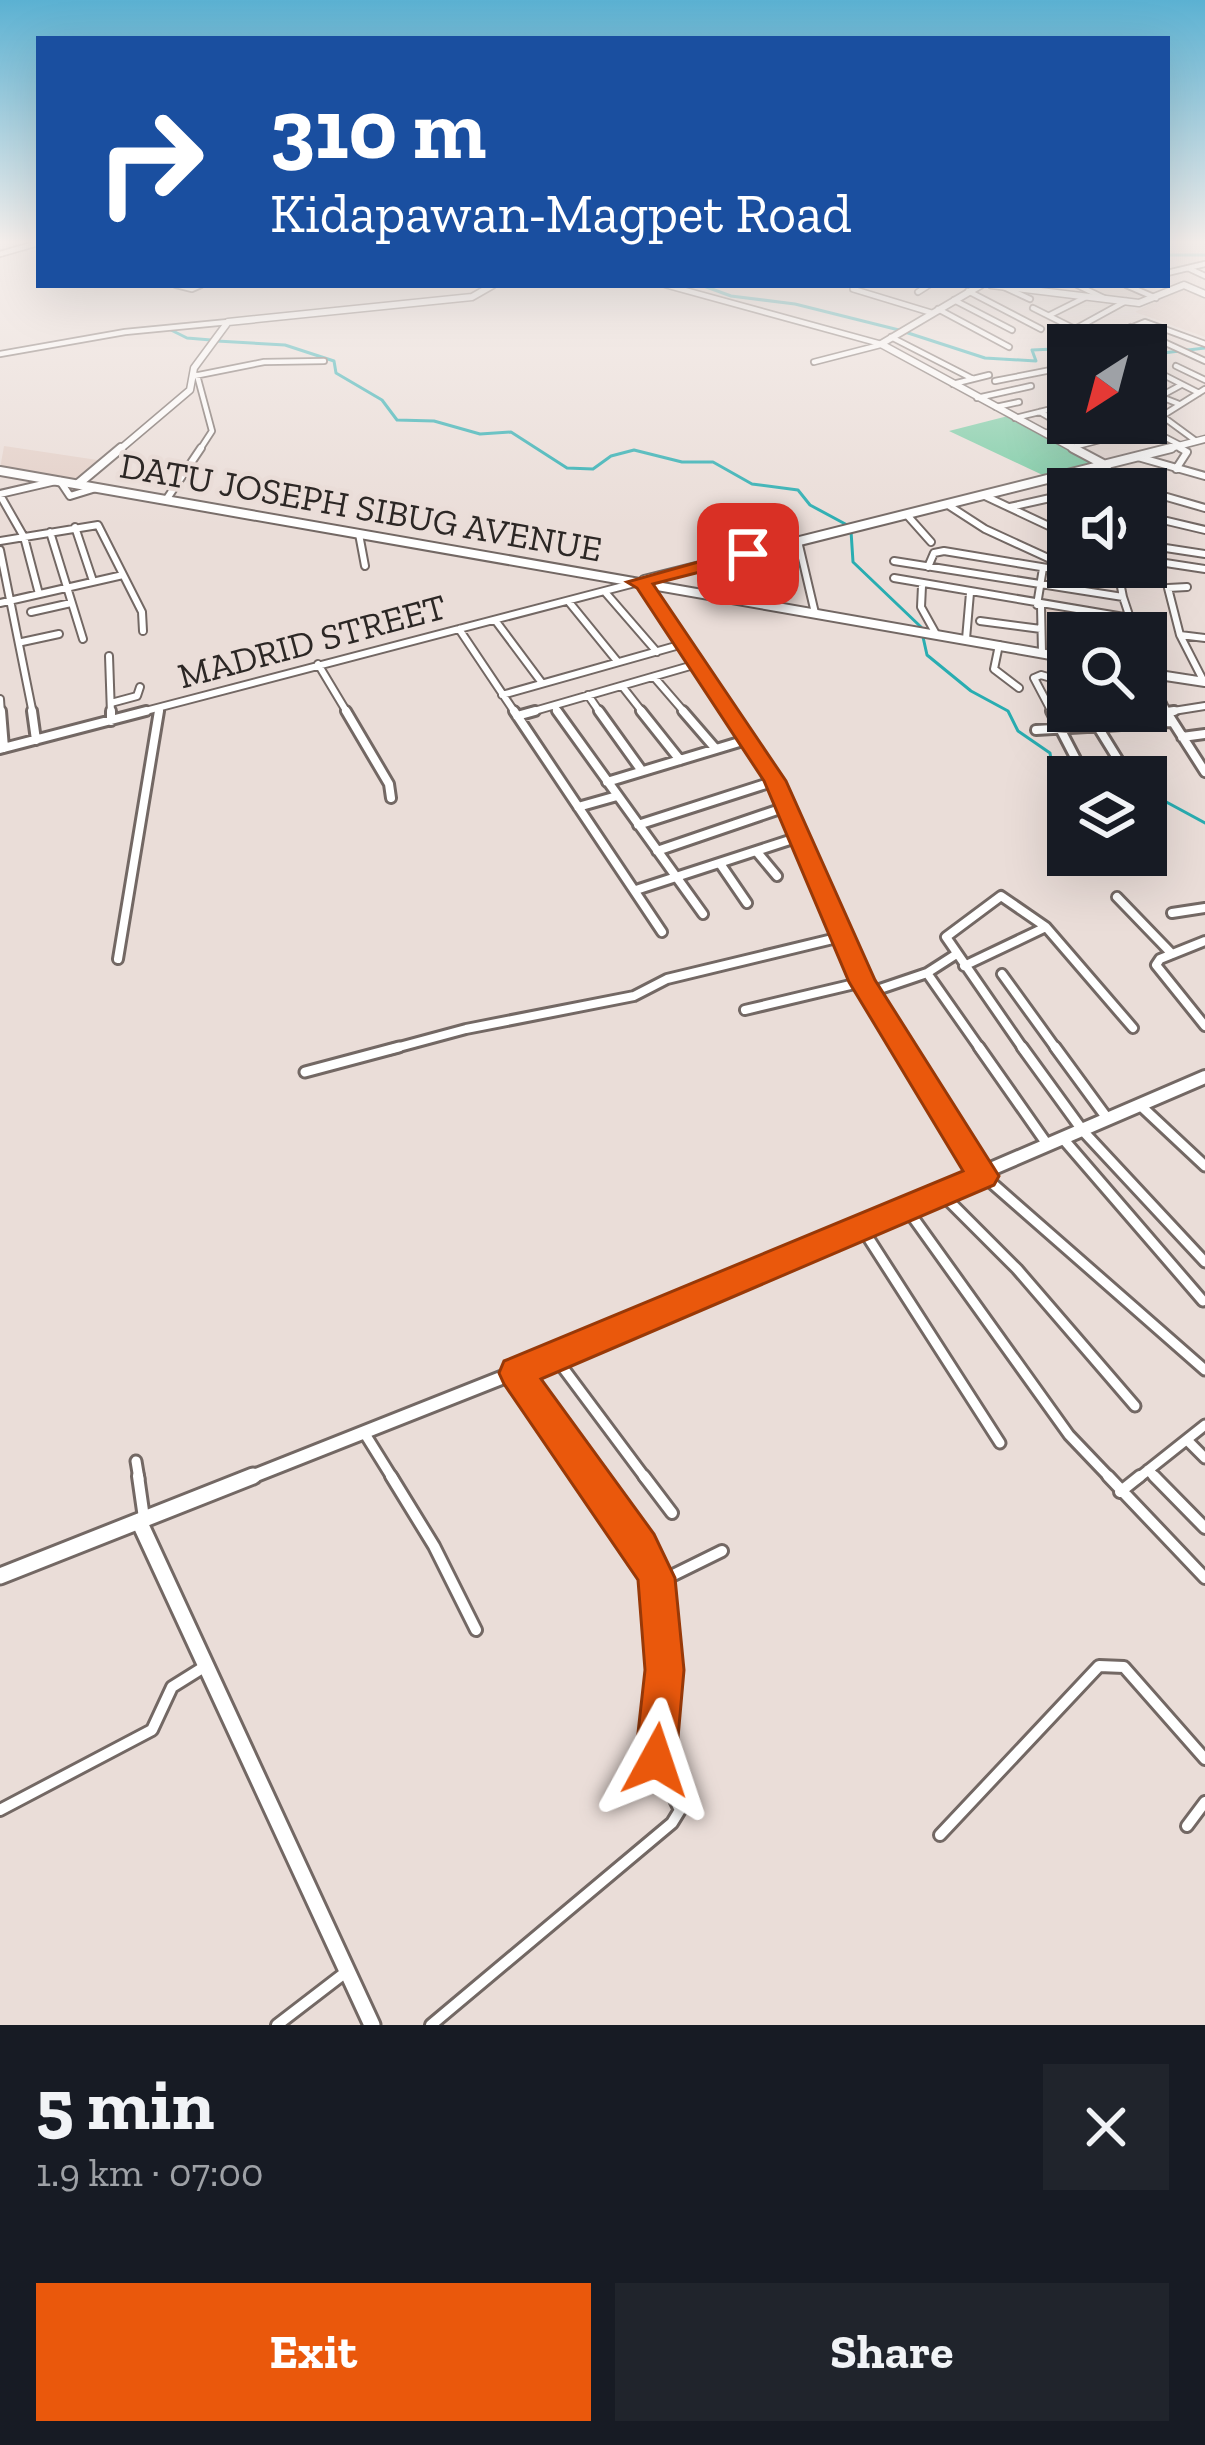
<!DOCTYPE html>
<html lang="en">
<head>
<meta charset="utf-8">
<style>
	:root { --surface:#171b24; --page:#20242c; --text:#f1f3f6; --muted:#9ea1a6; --accent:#ea580c }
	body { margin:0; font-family:"Zilla Slab",serif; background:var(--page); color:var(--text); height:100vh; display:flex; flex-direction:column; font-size:45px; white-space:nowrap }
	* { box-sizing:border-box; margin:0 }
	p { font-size:39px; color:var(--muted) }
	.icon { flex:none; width:66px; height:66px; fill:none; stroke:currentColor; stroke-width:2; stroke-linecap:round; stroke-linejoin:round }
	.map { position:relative; height:2025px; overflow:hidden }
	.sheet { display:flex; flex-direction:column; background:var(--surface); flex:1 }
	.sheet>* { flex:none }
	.top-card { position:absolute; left:36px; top:36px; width:1134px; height:252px; border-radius:0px; box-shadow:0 12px 48px #0002; background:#1a4fa0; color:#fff; overflow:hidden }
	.needle { width:78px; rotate:216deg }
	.buttons { position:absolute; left:1047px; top:324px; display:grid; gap:24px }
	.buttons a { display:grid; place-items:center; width:120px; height:120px; border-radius:0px; background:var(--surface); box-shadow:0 12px 48px #0002; font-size:60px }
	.pin { position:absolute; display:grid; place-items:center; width:102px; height:102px; color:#fff; margin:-51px; border-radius:24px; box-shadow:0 6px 18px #0006 }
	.me { position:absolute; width:132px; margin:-66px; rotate:5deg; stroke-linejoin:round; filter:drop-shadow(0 0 9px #0008) }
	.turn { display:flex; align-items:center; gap:42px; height:252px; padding:0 36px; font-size:54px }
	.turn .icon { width:156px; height:156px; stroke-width:2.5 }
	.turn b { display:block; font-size:84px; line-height:102px }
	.round { display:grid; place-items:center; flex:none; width:126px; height:126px; border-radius:0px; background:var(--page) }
	.overview { display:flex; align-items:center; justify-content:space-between; height:204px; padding:0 36px }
	h1 { font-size:72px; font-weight:800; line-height:90px }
	.action { display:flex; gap:24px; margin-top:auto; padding:24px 36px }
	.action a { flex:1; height:138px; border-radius:0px; background:var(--accent); color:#fff; font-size:48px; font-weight:800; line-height:138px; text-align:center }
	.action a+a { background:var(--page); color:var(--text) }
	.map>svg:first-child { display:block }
	.built { fill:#e3cfc7 }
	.green { fill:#79cca5 }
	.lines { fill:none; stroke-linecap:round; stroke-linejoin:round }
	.stream { stroke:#29adb1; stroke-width:3 }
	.street-far4-casing { stroke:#736864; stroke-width:8 }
	.street-far3-casing { stroke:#736864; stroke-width:10 }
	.street-far2-casing { stroke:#736864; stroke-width:14 }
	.street-far1-casing { stroke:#736864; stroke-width:15 }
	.street-casing { stroke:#736864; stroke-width:16 }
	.secondary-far4-casing { stroke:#736864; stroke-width:9 }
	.secondary-far3-casing { stroke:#736864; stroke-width:12 }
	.secondary-far2-casing { stroke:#736864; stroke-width:15 }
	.secondary-far1-casing { stroke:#736864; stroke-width:18 }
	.secondary-casing { stroke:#736864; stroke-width:21 }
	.street-far4 { stroke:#fff; stroke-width:4.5 }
	.street-far3 { stroke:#fff; stroke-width:6 }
	.street-far2 { stroke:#fff; stroke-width:8 }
	.street-far1 { stroke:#fff; stroke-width:9 }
	.street { stroke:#fff; stroke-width:10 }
	.secondary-far4 { stroke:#fff; stroke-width:6 }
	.secondary-far3 { stroke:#fff; stroke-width:8 }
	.secondary-far2 { stroke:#fff; stroke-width:9 }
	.secondary-far1 { stroke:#fff; stroke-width:12 }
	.secondary { stroke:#fff; stroke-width:15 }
	.route { fill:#ea580c; stroke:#983908; stroke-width:3 }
	.labels { text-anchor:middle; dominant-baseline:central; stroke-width:9; stroke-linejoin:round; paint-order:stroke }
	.far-street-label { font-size:36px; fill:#2c2725; stroke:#eaddd8 }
</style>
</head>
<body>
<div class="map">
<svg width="1205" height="2025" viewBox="0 0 1205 2025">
	<rect width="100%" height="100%" fill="#eaddd8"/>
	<path class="built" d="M1181,287L1205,297V337L1135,312Z
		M4,446L104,461L78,483L0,469Z
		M1042,607L1131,622L1133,633H1068V655L1045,651Z"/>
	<path class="green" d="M1008,416L1101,464L1049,478L949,431Z"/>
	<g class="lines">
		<path class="stream" d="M1167,255H1205
			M701,285L731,296L795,304L899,330
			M169,329L187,338L211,340
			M905,332L985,358L1036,361L1032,350L1054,349L1061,341L1091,345
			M217,341L285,345L334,361L336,373L382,400L397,420L434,421L480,434L511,432L567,468L593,469L611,456L634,450L682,462H713L752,484L798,490L810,505L849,526
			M1146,355L1205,348
			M851,531L853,562L921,627
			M923,637L927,655L971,691L1008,711L1018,731L1050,753L1054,778L1068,782
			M1146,791L1205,823"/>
		<defs>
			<path id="street-far4" d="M0,254L38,243
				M1190,269L1205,276
				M1167,273L1205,264
				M176,285L192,289L201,285
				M666,285L881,344
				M1077,285L1106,299
				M1126,285L1156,298
				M1004,287L1030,299
				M853,289L932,313
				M968,291L1041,329
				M918,292L929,285
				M954,300L1012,330
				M1033,308L1107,345
				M938,309L1009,347
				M1050,315L1086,297
				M1131,327L1205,361
				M1075,329L1126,301
				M1116,334L1143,345
				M891,337L973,379
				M1099,341L1145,322L1205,344
				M0,354L125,332L228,322
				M814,362L880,345
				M1146,366L1199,393
				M1176,366L1205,380
				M1051,370L1068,381
				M197,375L212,431L199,451
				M194,376L264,362L324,361
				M995,381L1051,370L1068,358
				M953,384L989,375
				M1146,391L1179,404
				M977,398L1031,386
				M1146,404L1181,385
				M996,407L1019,402
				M1146,411L1162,416L1196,441
				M1040,412L1066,427
				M1162,416L1205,389
				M1015,418L1068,405
				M1045,433L1083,423
				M1177,446L1185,451
				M1073,447L1147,428L1180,445"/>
			<path id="street-far3" d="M1138,457L1205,476
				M1105,465L1116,479L1141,489
				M1176,469L1187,452L1180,448
				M60,481L70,496L96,488
				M1079,489L1114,479
				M1146,491L1205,508
				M0,494L56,481
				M0,495L24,537L39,594
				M985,496L1068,535
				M166,500L201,448
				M948,505L985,529L1070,568
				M1010,507L1068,494
				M907,515L931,542
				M1146,516L1205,530
				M75,527L93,581
				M50,532L83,639
				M359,534L365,566
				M0,541L98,525L142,612L143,631
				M798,541L815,613
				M1146,545L1205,554
				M0,550L33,714
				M1146,560L1205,569
				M894,561L1123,597L1135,633
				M928,567L934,553L944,551L1120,580
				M1117,567L1123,597
				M894,578L1130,618
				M922,586L921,607L936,634
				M1187,587L1168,588L1180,635L1204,682
				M605,592L657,652
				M569,602L617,661
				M0,603L123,575
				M1037,605L1043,568
				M1041,606L1042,653
				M31,612L71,603
				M495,620L542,683
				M980,621L1041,629
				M459,629L516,714
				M1180,635L1205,638
				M966,639L970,593
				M22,642L59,634
				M999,645L994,669L1019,688
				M109,656L111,714
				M318,664L348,714
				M1149,673L1168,714
				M654,677L686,714
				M622,686L644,714
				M502,695L683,644
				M588,695L601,714
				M0,699L1,714
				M111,703L137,696L140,687
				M554,706L560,714
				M1167,712L1205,706
				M134,714L635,583
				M524,714L697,664
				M1053,714L1034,678L1041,675L1068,683"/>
			<path id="street-far2" d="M1,711L4,748
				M32,711L36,740
				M111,711V721
				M346,711L389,784L391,798
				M514,711L662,932
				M557,711L703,914
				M599,711L642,771
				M641,711L680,760
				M683,711L715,748
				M1051,711L1079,765
				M1088,711L1127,774
				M1128,711L1136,725
				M1166,711L1205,772
				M1167,712L1174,711
				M517,716L535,711
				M1036,730L1172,722
				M1182,737L1205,734
				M0,749L146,711
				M607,782L746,740
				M578,807L617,796
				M638,825L775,781
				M657,851L786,807
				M757,852L777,876
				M721,865L747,903
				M636,890L799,837
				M1117,897L1172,954
				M1172,913L1205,908
				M1046,927L1133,1028
				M1205,941L1160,959L1156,965L1205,1026
				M118,959L159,711
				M964,966L1046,927L1001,896L946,937L1024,1050
				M927,973L981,1050
				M1002,974L1057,1050
				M868,993L927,973L955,955
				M745,1010L863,982
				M388,1050L466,1029L634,996L667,979L841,937"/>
			<path id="street-far1" d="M979,1047L1047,1144
				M1022,1047L1083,1131L1205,1262
				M1055,1047L1107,1118
				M305,1072L399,1047
				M1141,1106L1205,1166
				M1065,1141L1203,1301
				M985,1177L1205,1370
				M941,1193L1017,1269L1135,1406
				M907,1209L1069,1435L1111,1479
				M862,1228L1000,1443
				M555,1357L646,1479
				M516,1373L592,1479
				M365,1434L393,1479
				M1187,1440L1205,1458
				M136,1461L139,1479
				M1148,1470L1157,1479
				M1137,1479L1205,1425"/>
			<path id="street" d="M138,1476L144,1518
				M391,1476L434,1546L476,1630
				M644,1476L672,1513
				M1108,1476L1205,1578
				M1154,1476L1205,1528
				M1120,1492L1140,1476
				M657,1583L722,1551
				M0,1810L152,1730L172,1687L204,1667
				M1187,1826L1205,1802
				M940,1835L1099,1666L1124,1667L1205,1759
				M277,2025L346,1972
				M431,2025L672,1823L680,1810L656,1760L665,1670L656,1578L641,1547L590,1476"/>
			<path id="secondary-far4" d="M981,285L881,344L1078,451
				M991,285L1139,303L1184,285L1205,294
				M118,451L190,390L194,368L228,322L472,297L493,285
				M1159,451L1205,439"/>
			<path id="secondary-far3" d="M1073,448L1105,465
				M0,471L1068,658
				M78,484L121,448
				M644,580L1171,448
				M643,583L730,714
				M1146,673L1205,682"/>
			<path id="secondary-far2" d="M728,711L775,781L859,977L903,1050"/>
			<path id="secondary-far1" d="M901,1047L984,1176
				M246,1479L544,1361L1205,1077"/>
			<path id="secondary" d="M139,1521L372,2025
				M0,1576L253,1476"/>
		</defs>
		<use href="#street-far4" class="street-far4-casing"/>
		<use href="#street-far3" class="street-far3-casing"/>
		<use href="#street-far2" class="street-far2-casing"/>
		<use href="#street-far1" class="street-far1-casing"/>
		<use href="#street" class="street-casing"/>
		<use href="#secondary-far4" class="secondary-far4-casing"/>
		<use href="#secondary-far3" class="secondary-far3-casing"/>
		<use href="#secondary-far2" class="secondary-far2-casing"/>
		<use href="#secondary-far1" class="secondary-far1-casing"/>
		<use href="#secondary" class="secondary-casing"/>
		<use href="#street-far4" class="street-far4"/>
		<use href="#street-far3" class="street-far3"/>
		<use href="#street-far2" class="street-far2"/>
		<use href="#street-far1" class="street-far1"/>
		<use href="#street" class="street"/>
		<use href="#secondary-far4" class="secondary-far4"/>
		<use href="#secondary-far3" class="secondary-far3"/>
		<use href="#secondary-far2" class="secondary-far2"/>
		<use href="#secondary-far1" class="secondary-far1"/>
		<use href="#secondary" class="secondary"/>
	</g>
	<linearGradient id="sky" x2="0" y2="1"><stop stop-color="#5bb1d2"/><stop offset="0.46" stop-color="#f6f0ed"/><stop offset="1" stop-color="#f6f0ed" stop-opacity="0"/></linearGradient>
	<rect width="1205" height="526" fill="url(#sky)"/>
	<path class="route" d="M748,548L758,554L755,558L653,584L786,781L875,980L999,1176L994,1185L541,1379L654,1534L675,1578L684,1670L676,1760L670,1775L656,1780L641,1775L635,1760L645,1670L638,1580L504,1384L499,1373L504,1361L963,1171L849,982L764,781L637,588L627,582Z"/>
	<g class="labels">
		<g class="far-street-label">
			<text transform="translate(361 507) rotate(10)">DATU JOSEPH SIBUG AVENUE</text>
			<text transform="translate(312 641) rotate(-15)">MADRID STREET</text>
		</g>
	</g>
</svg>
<div class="buttons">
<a><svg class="needle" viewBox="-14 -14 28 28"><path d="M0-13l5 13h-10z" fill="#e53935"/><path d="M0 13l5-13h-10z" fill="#9ea1a6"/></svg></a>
<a><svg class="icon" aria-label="sound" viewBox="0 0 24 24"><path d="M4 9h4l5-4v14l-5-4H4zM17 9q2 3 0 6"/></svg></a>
<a><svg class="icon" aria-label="search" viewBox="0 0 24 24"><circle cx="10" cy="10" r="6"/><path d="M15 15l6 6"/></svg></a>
<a><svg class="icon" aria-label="layers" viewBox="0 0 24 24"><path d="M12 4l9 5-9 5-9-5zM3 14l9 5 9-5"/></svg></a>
</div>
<div class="pin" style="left:748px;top:554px;background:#d93025"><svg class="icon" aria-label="arrive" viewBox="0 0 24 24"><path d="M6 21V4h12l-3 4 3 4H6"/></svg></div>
<svg class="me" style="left:656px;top:1760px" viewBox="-20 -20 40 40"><path d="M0-17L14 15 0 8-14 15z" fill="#ea580c" stroke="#fff" stroke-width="4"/></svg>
<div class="top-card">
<div class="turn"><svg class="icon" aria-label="right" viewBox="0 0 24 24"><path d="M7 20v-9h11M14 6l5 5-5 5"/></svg><div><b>310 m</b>Kidapawan-Magpet Road</div></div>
</div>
</div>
<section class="sheet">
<div class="overview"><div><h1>5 min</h1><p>1.9 km · 07:00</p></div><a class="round"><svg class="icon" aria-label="close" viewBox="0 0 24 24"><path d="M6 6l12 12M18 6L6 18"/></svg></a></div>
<div class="action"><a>Exit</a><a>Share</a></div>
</section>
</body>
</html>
